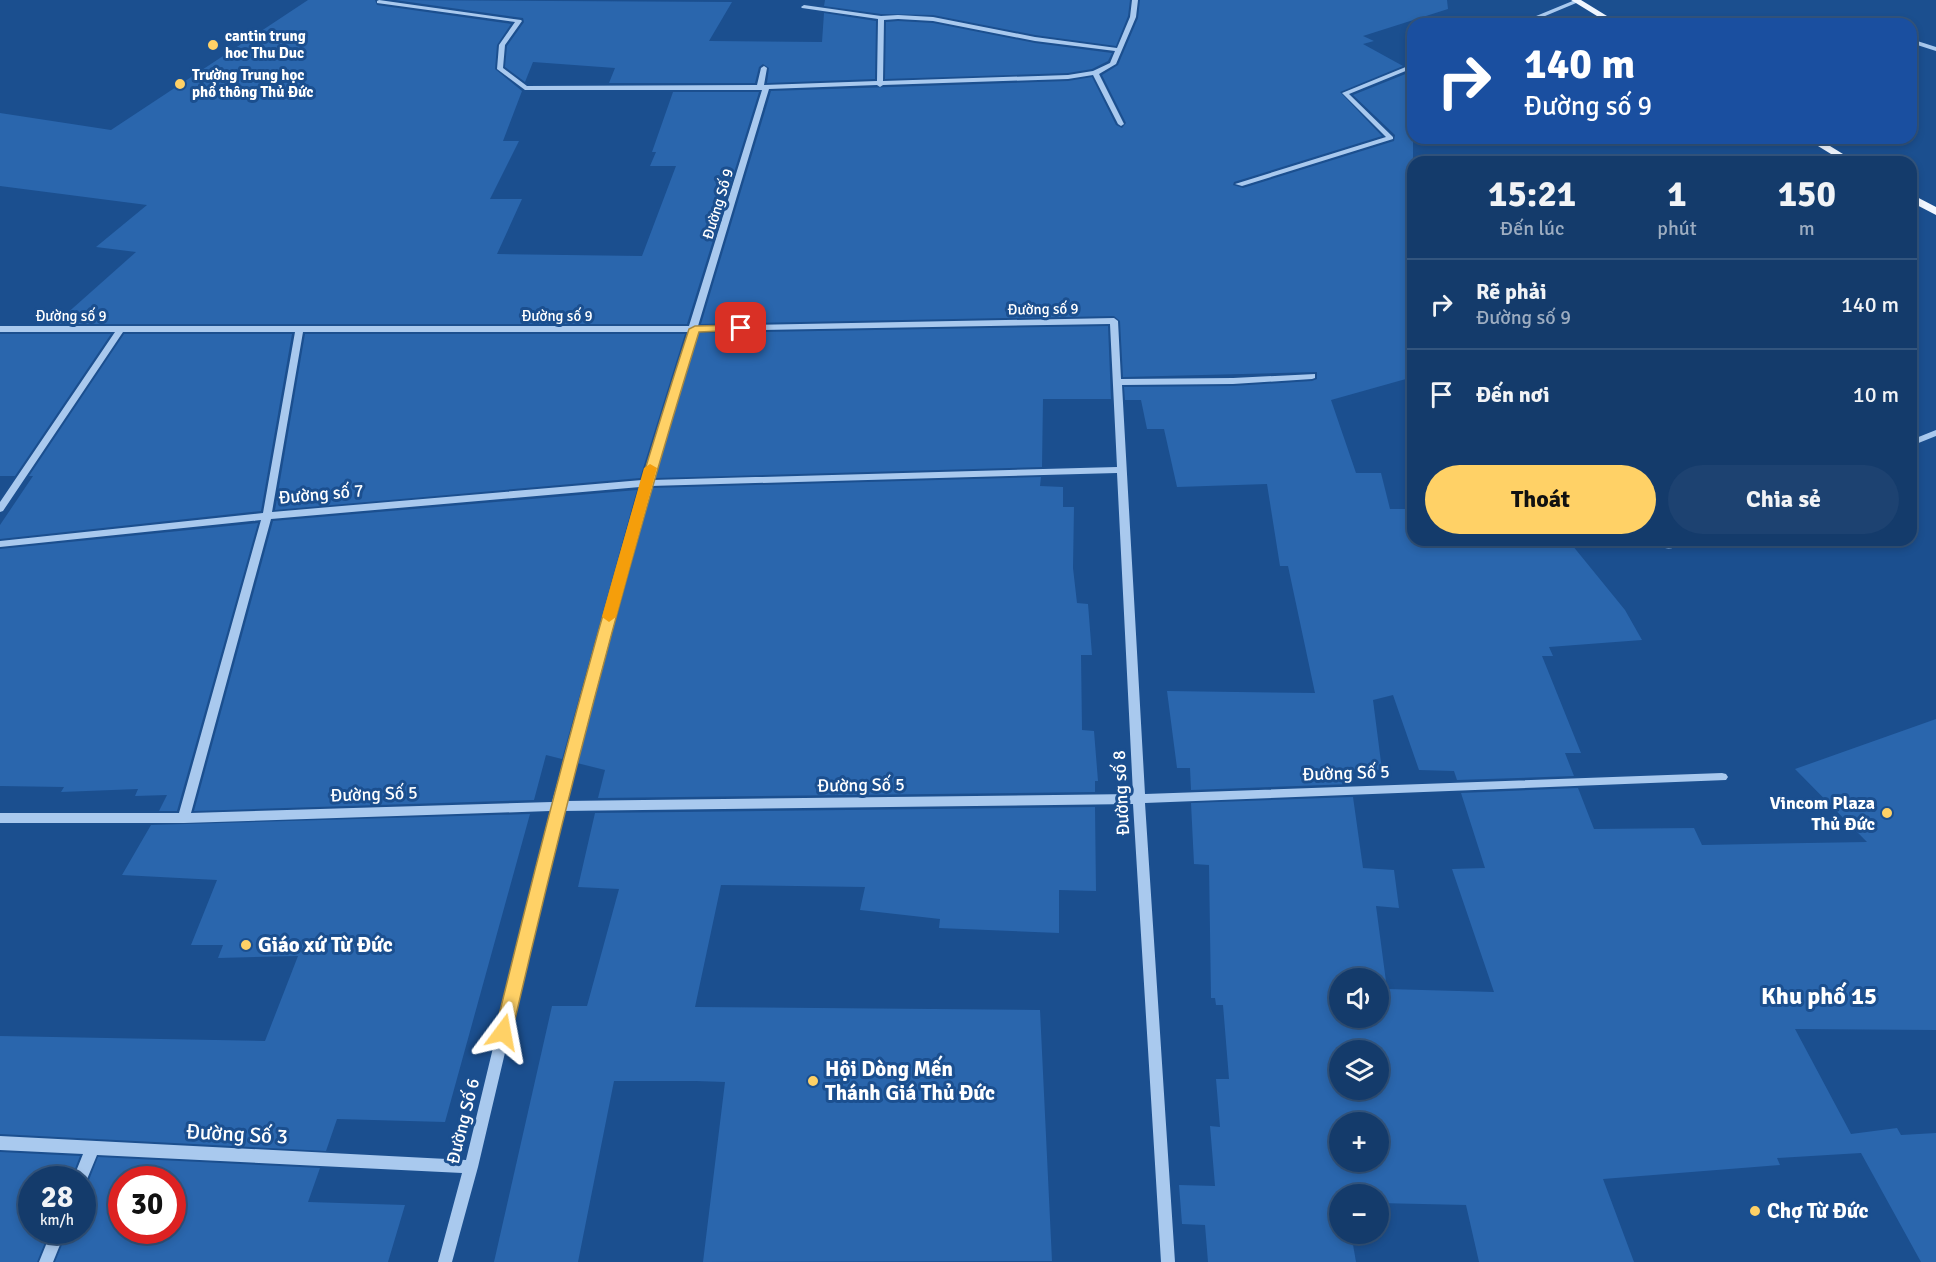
<!DOCTYPE html>
<html lang="vi">
<head>
<meta charset="utf-8">
<style>
	:root { --surface:#143b6b; --page:#1d4271; --text:#f1f3f6; --muted:#9dadc1; --line:#33557e; --accent:#ffd166 }
	body { margin:0; font-family:Signika,sans-serif; background:var(--page); color:var(--text); height:100vh; display:flex; flex-direction:column; font-size:22px; white-space:nowrap }
	* { box-sizing:border-box; margin:0 }
	p { font-size:20px; color:var(--muted) }
	.icon { flex:none; width:33px; height:33px; fill:none; stroke:currentColor; stroke-width:2; stroke-linecap:round; stroke-linejoin:round }
	.map { position:relative; flex:1; overflow:hidden }
	.sheet { position:absolute; left:1407px; top:156px; width:510px; height:390px; display:flex; flex-direction:column; background:var(--surface); border-radius:18px; box-shadow:0 3px 9px #0003,0 0 0 2px var(--line) }
	.sheet>* { flex:none }
	.banner { position:absolute; left:1407px; top:18px; width:510px; height:126px; border-radius:18px; box-shadow:0 3px 9px #0003,0 0 0 2px var(--line); background:#1a4fa0; color:#fff; overflow:hidden }
	.fabs { position:absolute; left:1329px; top:968px; display:grid; gap:12px }
	.fabs a { display:grid; place-items:center; width:60px; height:60px; border-radius:50%; background:var(--surface); box-shadow:0 3px 9px #0003,0 0 0 2px var(--line); font-size:30px }
	.speed { position:absolute; left:18px; top:1166px; display:flex; gap:12px; font-size:30px; font-weight:700; text-align:center }
	.speed>* { display:grid; place-content:center; width:78px; height:78px; border-radius:50%; background:var(--surface); box-shadow:0 3px 9px #0003,0 0 0 2px var(--line); line-height:1 }
	.speed small { font-size:15px; font-weight:400 }
	.speed .limit { border:9px solid #d22; background:#fff; color:#111 }
	.pin { position:absolute; display:grid; place-items:center; width:51px; height:51px; color:#fff; margin:-26px; border-radius:12px; box-shadow:0 3px 9px #0006 }
	.me { position:absolute; width:66px; margin:-33px; rotate:13deg; stroke-linejoin:round; filter:drop-shadow(0 0 4px #0008) }
	.turn { display:flex; align-items:center; gap:21px; height:126px; padding:0 18px; font-size:27px }
	.turn .icon { width:78px; height:78px; stroke-width:2.5 }
	.turn b { display:block; font-size:42px; line-height:51px }
	.eta { display:flex; justify-content:space-evenly; align-items:center; height:102px; text-align:center }
	.eta b { font-size:36px; font-weight:700; line-height:42px }
	.cta { display:flex; gap:12px; margin-top:auto; padding:12px 18px }
	.cta a { flex:1; height:69px; border-radius:36px; background:var(--accent); color:#111; font-size:24px; font-weight:700; line-height:69px; text-align:center }
	.cta a+a { background:var(--page); color:var(--text) }
	ul { padding:0; list-style:none }
	li { display:flex; align-items:center; gap:18px; height:90px; padding:0 18px; border-top:2px solid var(--line) }
	li div { flex:1 }
	li b { display:block; font-size:22px }
	li em { font-style:normal }
	.map>svg:first-child { display:block }
	.building { fill:#2a66ad; fill-rule:evenodd }
	.lines { fill:none; stroke-linecap:round; stroke-linejoin:round }
	.minor { fill:#a9c9ee; fill-rule:evenodd }
	.major { fill:#f0f6ff; fill-rule:evenodd }
	.route { fill:#ffd166; stroke:#a68842; stroke-width:1.5 }
	.slow { fill:#f59e0b }
	.poi-dot { fill:#ffd166; stroke:#1b4f8f; stroke-width:2 }
	.labels { text-anchor:middle; dominant-baseline:central; stroke-width:6; stroke-linejoin:round; paint-order:stroke }
	.far-poi-label { font-size:15px; font-weight:bold; fill:#fff; stroke:#1b4f8f; text-anchor:start }
	.far-street-label { font-size:15px; fill:#fff; stroke:#1b4f8f }
	.street-label { font-size:18px; fill:#fff; stroke:#1b4f8f }
	.poi-label { font-size:18px; font-weight:bold; fill:#fff; stroke:#1b4f8f; text-anchor:end }
	.near-poi-label { font-size:21px; font-weight:bold; fill:#fff; stroke:#1b4f8f; text-anchor:start }
	.near-street-label { font-size:21px; fill:#fff; stroke:#1b4f8f }
	.near-neighbourhood-label { font-size:24px; font-weight:bold; fill:#fff; stroke:#1b4f8f }
</style>
</head>
<body>
<div class="map">
<svg width="1936" height="1262" viewBox="0 0 1936 1262">
	<rect width="100%" height="100%" fill="#1b4f8f"/>
	<path class="building" d="M308,0H375L377,5L511,24L497,45L495,69L522,91L503,141H519L490,199H522L497,254L642,256L676,166H650L656,152H652L673,92H759L687,324H55L136,252L96,247L147,205L0,186V113L111,130Z
		M395,0L732,2L709,41L822,42L824,13L876,21L875,79L767,83L769,68L763,64L759,67L755,83H609L615,68L533,62L525,82L505,67L507,46L524,22L523,18Z
		M825,0H1130L1128,16L1116,46L1035,35L933,15L881,14L824,6Z
		M1140,0H1447L1448,9L1363,36L1374,41L1363,44L1403,66L1340,92L1382,136L1234,182L1233,185L1243,188L1394,141L1395,135L1353,95L1413,71V377L1331,400L1356,473H1381L1390,509H1405L1413,540H1568L1625,610L1642,640L1549,647L1553,656H1542L1581,753H1565L1574,776L1457,780L1454,771L1419,770L1393,695L1373,700L1382,770H1350L1352,784L1191,790L1190,768H1177L1167,691L1315,693L1288,566H1280L1267,484L1177,487L1164,429H1147L1141,400H1125L1124,387L1233,386L1312,381L1317,379V372L1123,377L1120,321L1114,316L701,324L771,91L1068,81L1092,77L1116,125L1122,128L1126,123L1102,75L1118,65L1138,18Z
		M898,21L933,23L1035,43L1112,53L1108,61L1092,69L1068,73L885,79L886,22Z
		M1108,326L1111,399H1043L1042,467L655,478L698,333Z
		M0,334H111L15,476H0Z
		M124,334H292L261,511L0,539V525L33,476H29Z
		M305,334H685L640,478L275,510Z
		M1041,477L1040,486L1063,487V507H1074L1073,568L1077,603L1088,604L1092,655H1081L1082,730L1094,731L1098,781H1095V792L598,798L605,770L577,763L652,488Z
		M637,490L562,759L546,755L534,800L194,811L273,521Z
		M258,523L177,811H159L167,795L135,796L138,789L61,792L64,787L0,786V549Z
		M1936,719V1030L1795,1029L1851,1134L1897,1128L1901,1135L1936,1133V1262H1921L1861,1153L1777,1158L1780,1165L1603,1179L1634,1262H1479L1466,1205L1378,1203V1194H1340V1233H1351L1356,1262H1208L1205,1225L1182,1224L1179,1185L1215,1186L1210,1126L1220,1127L1216,1079H1229L1223,1005H1216L1215,998H1211L1209,865L1194,864L1191,803L1353,797L1363,868L1394,870L1399,908L1376,906L1387,989L1494,992L1452,869L1485,868L1461,793L1578,788L1594,829L1694,828L1702,845L1867,842L1795,769ZM1340,978H1378V1017H1340ZM1340,1050H1378V1089H1340ZM1340,1122H1378V1161H1340Z
		M1095,807L1096,891L1059,890V933L939,928L940,919L860,910L865,887L721,885L695,1007L1040,1010L1052,1261L703,1262L725,1082L696,1081H614L578,1262H494L552,1006H587L619,889L578,887L595,813Z
		M530,814L445,1122L337,1119L326,1151L0,1134V1036L265,1041L298,956L218,958L223,945H191L217,880L122,875L151,825Z
		M0,1152L80,1156L71,1179H32V1230H50L37,1262H0Z
		M98,1157L320,1168L308,1202L405,1205L388,1262H55L68,1230H82V1187L87,1185ZM122,1179H172V1230H122Z"/>
	<g class="lines">
		<path class="minor" d="M379,0L521,20L522,21L505,45L503,68L527,86L757,85L761,68L764,66L767,68L764,85L877,81L878,19L802,8L801,7L804,5L881,16L898,15L933,17L1035,37L1117,48L1130,17L1132,0H1138L1136,17L1116,64L1099,74L1124,124L1121,126L1118,124L1093,75L1068,79L883,85L880,87L877,85L769,89L698,326L1114,318L1118,321L1121,379L1233,378L1315,374V378L1312,379L1233,384L1122,385L1145,794L1722,773L1726,774L1728,777L1726,780L1145,803L1175,1262H1161L1133,804L562,811L478,1167L452,1262H438L462,1173L97,1155L85,1184L82,1185V1179H73L83,1154L0,1150V1136L466,1160L550,811L184,823H0V813H179L261,520L0,547V541L263,513L295,332H123L3,511L0,512V502L115,332H0V326H689L762,90H525L497,69L499,45L515,22L377,3V1ZM898,19L933,21L1035,41L1115,51L1110,63L1093,71L1068,75L883,81L884,20ZM1110,324L1117,467L652,480L696,331ZM303,332H688L642,480L272,512ZM1117,473L1133,794L564,801L650,486ZM640,487L552,802L191,813L271,519Z
			M1575,0L1581,1L1526,24H1517Z
			M1790,19L1850,22L1853,24H1759L1762,22Z
			M1911,39L1936,47V51L1911,43Z
			M1413,64V68L1349,94L1393,137V139L1242,186L1235,184L1386,137L1342,93Z
			M1936,430V436L1911,446V440Z
			M1675,540H1689C1684,545 1672,550 1665,548L1664,546L1665,544Z
			M52,1230H66L53,1262H39Z"/>
		<path class="major" d="M1571,0H1581L1620,24H1610Z
			M1805,138H1817L1856,162H1844Z
			M1911,194L1936,207V215L1911,202Z"/>
	</g>
	<path class="route" d="M741,325L745,326V330L699,332C627,563 567,796 512,1032L510,1037L503,1039L497,1037L495,1032C552,795 614,560 689,329L695,326Z"/>
	<path class="slow" d="M650,464L657,468L616,617L609,622L602,617L644,468Z"/>
	<g class="poi-dot">
		<circle cx="213" cy="45" r="6"/>
		<circle cx="180" cy="84" r="6"/>
		<circle cx="1887" cy="813" r="6"/>
		<circle cx="246" cy="945" r="6"/>
		<circle cx="813" cy="1081" r="6"/>
		<circle cx="1755" cy="1211" r="6"/>
	</g>
	<g class="labels">
		<g class="far-poi-label">
			<text x="225" y="36">cantin trung<tspan x="225" dy="17">hoc Thu Duc</tspan></text>
			<text x="192" y="75">Trường Trung học<tspan x="192" dy="17">phổ thông Thủ Đức</tspan></text>
		</g>
		<g class="far-street-label">
			<text transform="translate(718 204) rotate(-73)">Đường Số 9</text>
			<text transform="translate(1043 309) rotate(-1)">Đường số 9</text>
			<text x="71" y="316">Đường số 9</text>
			<text x="557" y="316">Đường số 9</text>
		</g>
		<g class="street-label">
			<text transform="translate(321 494) rotate(-5)">Đường số 7</text>
			<text transform="translate(1346 773) rotate(-2)">Đường Số 5</text>
			<text transform="translate(861 785) rotate(-1)">Đường Số 5</text>
			<text transform="translate(1121 793) rotate(-93)">Đường số 8</text>
			<text transform="translate(374 794) rotate(-2)">Đường Số 5</text>
			<text transform="translate(463 1121) rotate(-76)">Đường Số 6</text>
		</g>
		<g class="poi-label">
			<text x="1875" y="803">Vincom Plaza<tspan x="1875" dy="21">Thủ Đức</tspan></text>
		</g>
		<g class="near-poi-label">
			<text x="258" y="945">Giáo xứ Từ Đức</text>
			<text x="825" y="1069">Hội Dòng Mến<tspan x="825" dy="24">Thánh Giá Thủ Đức</tspan></text>
			<text x="1767" y="1211">Chợ Từ Đức</text>
		</g>
		<g class="near-street-label">
			<text transform="translate(237 1134) rotate(3)">Đường Số 3</text>
		</g>
		<g class="near-neighbourhood-label">
			<text x="1819" y="996">Khu phố 15</text>
		</g>
	</g>
</svg>
<div class="fabs">
<a><svg class="icon" aria-label="sound" viewBox="0 0 24 24"><path d="M4 9h4l5-4v14l-5-4H4zM17 9q2 3 0 6"/></svg></a>
<a><svg class="icon" aria-label="layers" viewBox="0 0 24 24"><path d="M12 4l9 5-9 5-9-5zM3 14l9 5 9-5"/></svg></a>
<a>+</a>
<a>−</a>
</div>
<div class="speed"><div>28<small>km/h</small></div><div class="limit">30</div></div>
<div class="pin" style="left:741px;top:328px;background:#d93025"><svg class="icon" aria-label="arrive" viewBox="0 0 24 24"><path d="M6 21V4h12l-3 4 3 4H6"/></svg></div>
<svg class="me" style="left:503px;top:1032px" viewBox="-20 -20 40 40"><path d="M0-17L14 15 0 8-14 15z" fill="#ffd166" stroke="#fff" stroke-width="4"/></svg>
<div class="banner">
<div class="turn"><svg class="icon" aria-label="right" viewBox="0 0 24 24"><path d="M7 20v-9h11M14 6l5 5-5 5"/></svg><div><b>140 m</b>Đường số 9</div></div>
</div>
<section class="sheet">
<div class="eta">
<div><b>15:21</b><p>Đến lúc</p></div>
<div><b>1</b><p>phút</p></div>
<div><b>150</b><p>m</p></div>
</div>
<ul>
<li><svg class="icon" aria-label="right" viewBox="0 0 24 24"><path d="M7 20v-9h11M14 6l5 5-5 5"/></svg><div><b>Rẽ phải</b><p>Đường số 9</p></div><em>140 m</em></li>
<li><svg class="icon" aria-label="arrive" viewBox="0 0 24 24"><path d="M6 21V4h12l-3 4 3 4H6"/></svg><div><b>Đến nơi</b></div><em>10 m</em></li>
</ul>
<div class="cta"><a>Thoát</a><a>Chia sẻ</a></div>
</section>
</div>
</body>
</html>
